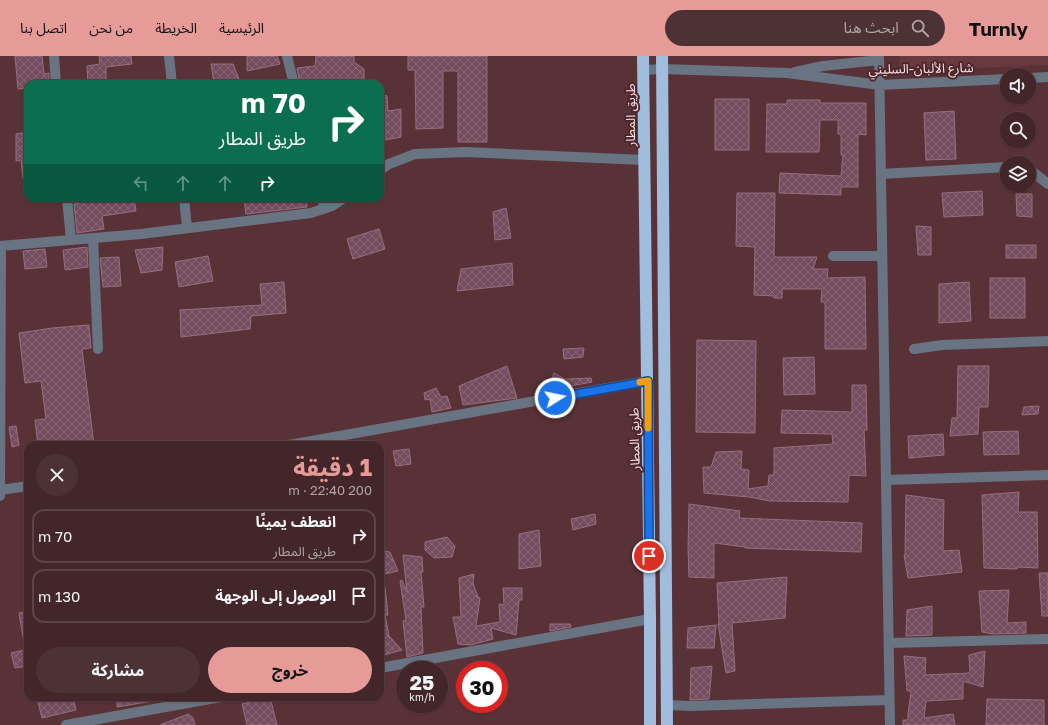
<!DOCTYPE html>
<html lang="ar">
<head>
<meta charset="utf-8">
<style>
	:root { --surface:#432629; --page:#4d3235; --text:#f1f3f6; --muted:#afa5a8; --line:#5b4346; --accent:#e69b98 }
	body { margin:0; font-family:"Golos Text","Noto Sans Arabic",sans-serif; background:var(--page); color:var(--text); direction:rtl; height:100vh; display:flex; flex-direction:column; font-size:15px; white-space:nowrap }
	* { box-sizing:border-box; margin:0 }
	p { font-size:13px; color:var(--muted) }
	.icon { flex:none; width:22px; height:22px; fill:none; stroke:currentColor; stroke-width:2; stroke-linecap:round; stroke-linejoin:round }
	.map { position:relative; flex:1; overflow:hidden; direction:ltr }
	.panel { position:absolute; left:24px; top:385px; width:360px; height:260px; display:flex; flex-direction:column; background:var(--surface); border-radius:12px; box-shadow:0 1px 3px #0004,0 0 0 1px var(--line); direction:rtl }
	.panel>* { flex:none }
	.top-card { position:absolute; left:24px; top:24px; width:360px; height:122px; border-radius:12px; box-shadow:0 1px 3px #0004,0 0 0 1px var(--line); direction:rtl; background:#0b6e4f; color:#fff; overflow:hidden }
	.controls { position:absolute; left:1000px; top:12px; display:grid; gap:8px }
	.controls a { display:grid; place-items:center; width:36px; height:36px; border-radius:50%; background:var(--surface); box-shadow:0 1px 3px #0004,0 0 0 1px var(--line); font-size:20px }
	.speed { position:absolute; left:396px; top:605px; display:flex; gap:8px; font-size:20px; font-weight:700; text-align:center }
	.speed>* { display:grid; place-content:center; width:52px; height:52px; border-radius:50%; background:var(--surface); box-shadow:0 1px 3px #0004,0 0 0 1px var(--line); line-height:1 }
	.speed small { font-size:10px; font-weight:400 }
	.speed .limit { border:6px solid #d22; background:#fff; color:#111 }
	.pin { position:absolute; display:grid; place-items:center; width:34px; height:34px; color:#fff; margin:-17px; border:2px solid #fff; border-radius:50%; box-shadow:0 1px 4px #0007 }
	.me { position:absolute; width:44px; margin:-22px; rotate:80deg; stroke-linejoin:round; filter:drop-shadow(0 0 3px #0008) }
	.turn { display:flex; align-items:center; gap:14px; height:84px; padding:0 12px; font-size:18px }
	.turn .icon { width:52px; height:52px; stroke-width:2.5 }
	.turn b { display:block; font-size:28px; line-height:34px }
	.lanes { display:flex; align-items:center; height:38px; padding:0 12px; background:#0003; justify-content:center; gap:20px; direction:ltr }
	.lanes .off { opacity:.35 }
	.round { display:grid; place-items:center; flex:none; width:42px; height:42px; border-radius:21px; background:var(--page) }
	.overview { display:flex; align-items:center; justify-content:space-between; height:68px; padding:0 12px }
	h1 { font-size:24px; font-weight:700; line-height:30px; color:var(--accent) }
	.action { display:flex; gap:8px; margin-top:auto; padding:8px 12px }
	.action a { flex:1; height:46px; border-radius:24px; background:var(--accent); color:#111; font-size:16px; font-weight:700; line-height:46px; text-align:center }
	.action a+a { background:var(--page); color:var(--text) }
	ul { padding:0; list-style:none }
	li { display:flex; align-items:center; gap:12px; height:54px; margin:0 8px 6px; padding:0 4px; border:2px solid var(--line); border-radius:12px }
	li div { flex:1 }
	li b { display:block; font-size:15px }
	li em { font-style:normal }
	header { display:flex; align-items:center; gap:24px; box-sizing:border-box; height:56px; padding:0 20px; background:var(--accent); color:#111 }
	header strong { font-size:19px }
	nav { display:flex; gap:22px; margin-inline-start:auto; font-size:14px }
	.search { width:280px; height:36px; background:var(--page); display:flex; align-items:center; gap:10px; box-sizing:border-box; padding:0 14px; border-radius:22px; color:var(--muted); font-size:15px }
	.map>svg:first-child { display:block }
	.built { fill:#68393f }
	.building { fill:url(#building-cross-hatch); stroke:#976e7f }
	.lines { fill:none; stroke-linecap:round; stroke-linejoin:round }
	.minor { stroke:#697482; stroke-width:10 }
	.highway { stroke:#a0bdde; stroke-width:12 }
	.route-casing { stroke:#114b97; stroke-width:10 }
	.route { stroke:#1a73e8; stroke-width:7 }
	.slow { stroke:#f59e0b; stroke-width:7 }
	.labels { text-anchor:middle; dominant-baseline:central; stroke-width:4; stroke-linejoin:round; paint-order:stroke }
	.street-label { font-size:13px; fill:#f9dfe1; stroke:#4d272c }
</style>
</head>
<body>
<header>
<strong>Turnly</strong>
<div class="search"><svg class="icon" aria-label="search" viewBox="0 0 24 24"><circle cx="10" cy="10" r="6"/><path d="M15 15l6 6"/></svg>ابحث هنا</div>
<nav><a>الرئيسية</a><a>الخريطة</a><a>من نحن</a><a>اتصل بنا</a></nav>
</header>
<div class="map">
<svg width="1048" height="669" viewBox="0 0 1048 669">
	<defs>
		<pattern id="building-cross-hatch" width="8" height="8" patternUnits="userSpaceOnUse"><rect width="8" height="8" fill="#734c5d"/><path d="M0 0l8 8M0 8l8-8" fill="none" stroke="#886574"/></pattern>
	</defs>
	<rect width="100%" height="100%" fill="#593237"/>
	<path class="built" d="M899,0H1048V9L900,15Z"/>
	<path class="building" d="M15,0H42L44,18L49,17V28H28V32L18,33Z
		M99,0H131L132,8L106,11V28H88L87,10L100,8Z
		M247,0H277L280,8L247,15Z
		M316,0H354V6L364,13V28H300L297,12L315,10Z
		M408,0H487V86H458V15H443V72L416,73L415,14H408Z
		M211,8H233L239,23L214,27Z
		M380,38L387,40L388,55L401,53V81L380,85Z
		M715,43H749V94H715Z
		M787,44H820V47H866V79L858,78V131H841V139L779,137L780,117L841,120L843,99H841V78H838V64H820L819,96H766L767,48H787Z
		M954,55L956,103L926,104L924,57Z
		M28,76V122H23L21,104L16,105V78Z
		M982,135L983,159L944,161L942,137Z
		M737,137H775L774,201H817L813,213H828L827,222L865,221L866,293H825V246H821L822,233H782V242H774V240L754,239L755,191L736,190Z
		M1016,138H1032V161L1017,160Z
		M122,142H134L136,155L102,160L104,173L77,177L74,148L99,144L100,145Z
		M244,142H306L307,151L246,158Z
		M506,152L511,182L495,184L493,156Z
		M916,170L931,171V199H918Z
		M379,173L385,193L353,203L347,183Z
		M1006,189H1036V202H1006Z
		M87,191L88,211L65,214L63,194Z
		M163,191L162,214L141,217L135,194Z
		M45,193L47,211L25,213L23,195Z
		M208,200L213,225L179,231L175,206Z
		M119,201L121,230L103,231L100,202Z
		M512,207L513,229L457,235L461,213Z
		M990,222H1025V262H990Z
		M284,226L286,257L251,260L250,273L181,281L180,254L262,249L260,228Z
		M969,226L971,265L939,267V228Z
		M89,269L91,292L82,293L94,389H38L35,364L46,363L41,325L25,327L19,277L52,272Z
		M697,284L756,285L755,377L696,376Z
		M584,292L583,301L564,303L563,293Z
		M814,301L815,338L784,339L783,302Z
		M507,310L517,342L463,349L459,330Z
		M958,310H989L988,351H979L978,378L950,380L952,362H957Z
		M554,317L565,323L591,322L592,326L559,332L551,325Z
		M852,329H866L867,374H864L866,420L849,419L848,446L770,445L749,441L704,437L703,411H711L716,396L742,395L741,413L749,414L748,433L768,430L769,419H774V392L833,388L832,378L781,377L782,354L852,356Z
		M436,332L441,341L447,340L451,352L432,356L430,343L425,344L424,337Z
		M1039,350L1038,358L1022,359L1024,351Z
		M16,370L19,389L12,391L9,371Z
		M1018,375L1019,398L984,399L983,376Z
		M943,378L944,399L909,402L908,380Z
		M409,393L411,408L396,410L393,395Z
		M1019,436L1018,456H1037L1038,512L1017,511V513L984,512L982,439Z
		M906,439L944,444L943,495L959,494L962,516L908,522L904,499H905Z
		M689,448L740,455L739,462L862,467L861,496L745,492V491L714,487V522L689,521L688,492Z
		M595,458L596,468L573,474L571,463Z
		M539,474L541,510L519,513V478Z
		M447,481L455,490L452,501L434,502L425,494V486Z
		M380,495L390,496L398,515L380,519Z
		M403,499L422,501L423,516H421L424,551H421L423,597L407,601L403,565L406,564L400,525L402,524L407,536Z
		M1039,517H1048V560H1042Z
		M474,518L473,527L478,541L480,542L476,570L500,566L499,548L504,549L503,532H522V544H519L516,579L491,572L493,583L471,589L458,588L453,561H461L459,522Z
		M787,521L785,562L732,567L735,615L726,617L718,568H719L717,527Z
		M385,531L388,559H385L389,580L402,594L380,600V532Z
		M1009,534L1007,567L1026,566V577L993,578L982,576L979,535Z
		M932,550V579L906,580L907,554Z
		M28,555V587H24L19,557Z
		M550,568H570L571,571L550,575Z
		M716,569L714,592H687L688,572Z
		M28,593V610L15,612L11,597Z
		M985,595L983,631L963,625V643L926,645L924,662L953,658L955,669H903V664H908V658L911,635H907L904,600L926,602L925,619L970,617L969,599Z
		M712,610L709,643L690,644L691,612Z
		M41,641H73L76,654L42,662L37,642Z
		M117,641H153V645L117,651Z
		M270,641L277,669H247L242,648Z
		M987,643L1044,644V669H986Z
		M188,658L193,662L195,669H160Z"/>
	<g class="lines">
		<path class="minor" d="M54,0L56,28
			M169,0L172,28
			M287,0L294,28
			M879,0L890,669
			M644,14L662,13L787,17L880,29L1007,23
			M795,16L823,10L879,4
			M1029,22L1048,21
			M380,114L389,108L415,98L466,96L644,104
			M1029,115L1033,116L1048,128
			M881,118L1007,111
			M67,142L71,184
			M184,142L187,172
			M322,142L325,152
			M93,182L98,293
			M0,190L141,178L311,157L332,150L344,142
			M833,200H882
			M914,293L942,289L1048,285
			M289,389L647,325
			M886,424L1048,419
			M0,434L28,430
			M0,440L1,190
			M889,587L1048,583
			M380,612L650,563
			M667,649L690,650L889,644
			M66,669L221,641"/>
		<path class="highway" d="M643,0L650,563V669
			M662,0L667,669"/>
	</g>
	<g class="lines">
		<defs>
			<path id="route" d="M555,342L648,325L649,500"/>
		</defs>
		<use href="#route" class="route-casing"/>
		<use href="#route" class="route"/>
		<path class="slow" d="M640,326L648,325V372"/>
	</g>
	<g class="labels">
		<g class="street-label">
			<text transform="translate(921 12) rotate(-1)">شارع الألبان-السليني</text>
			<text transform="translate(630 59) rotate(-90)">طريق المطار</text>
			<text transform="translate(634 383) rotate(-91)">طريق المطار</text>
		</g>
	</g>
</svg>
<div class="controls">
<a><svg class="icon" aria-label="sound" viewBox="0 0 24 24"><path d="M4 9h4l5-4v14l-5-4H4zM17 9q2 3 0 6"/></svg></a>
<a><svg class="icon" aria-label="search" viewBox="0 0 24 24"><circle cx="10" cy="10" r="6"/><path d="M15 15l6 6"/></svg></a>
<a><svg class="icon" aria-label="layers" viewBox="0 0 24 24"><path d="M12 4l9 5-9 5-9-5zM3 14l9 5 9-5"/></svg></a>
</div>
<div class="speed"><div>25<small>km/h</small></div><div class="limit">30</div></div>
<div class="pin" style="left:649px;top:500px;background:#d93025"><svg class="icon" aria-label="arrive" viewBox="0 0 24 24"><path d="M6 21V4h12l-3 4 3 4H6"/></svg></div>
<svg class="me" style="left:555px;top:342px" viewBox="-20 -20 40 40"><circle r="17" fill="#1a73e8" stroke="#fff" stroke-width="3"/><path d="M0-11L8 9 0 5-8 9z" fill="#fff"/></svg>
<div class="top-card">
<div class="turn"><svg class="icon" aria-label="right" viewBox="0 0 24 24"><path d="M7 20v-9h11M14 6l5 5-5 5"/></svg><div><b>70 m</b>طريق المطار</div></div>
<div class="lanes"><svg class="icon off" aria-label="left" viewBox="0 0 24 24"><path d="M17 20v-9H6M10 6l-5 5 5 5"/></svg><svg class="icon off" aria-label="ahead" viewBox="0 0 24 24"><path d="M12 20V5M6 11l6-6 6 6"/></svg><svg class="icon off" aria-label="ahead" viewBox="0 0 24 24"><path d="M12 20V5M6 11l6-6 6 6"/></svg><svg class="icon" aria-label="right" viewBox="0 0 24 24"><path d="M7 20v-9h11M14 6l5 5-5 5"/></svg></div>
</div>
<section class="panel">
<div class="overview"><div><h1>1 دقيقة</h1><p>200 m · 22:40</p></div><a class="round"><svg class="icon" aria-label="close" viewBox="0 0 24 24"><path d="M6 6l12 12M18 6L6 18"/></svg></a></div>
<ul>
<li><svg class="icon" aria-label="right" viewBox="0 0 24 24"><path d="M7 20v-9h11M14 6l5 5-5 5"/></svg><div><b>انعطف يمينًا</b><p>طريق المطار</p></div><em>70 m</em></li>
<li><svg class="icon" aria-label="arrive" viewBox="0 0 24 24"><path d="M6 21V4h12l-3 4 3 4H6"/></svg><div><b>الوصول إلى الوجهة</b></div><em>130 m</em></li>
</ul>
<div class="action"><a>خروج</a><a>مشاركة</a></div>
</section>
</div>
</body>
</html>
